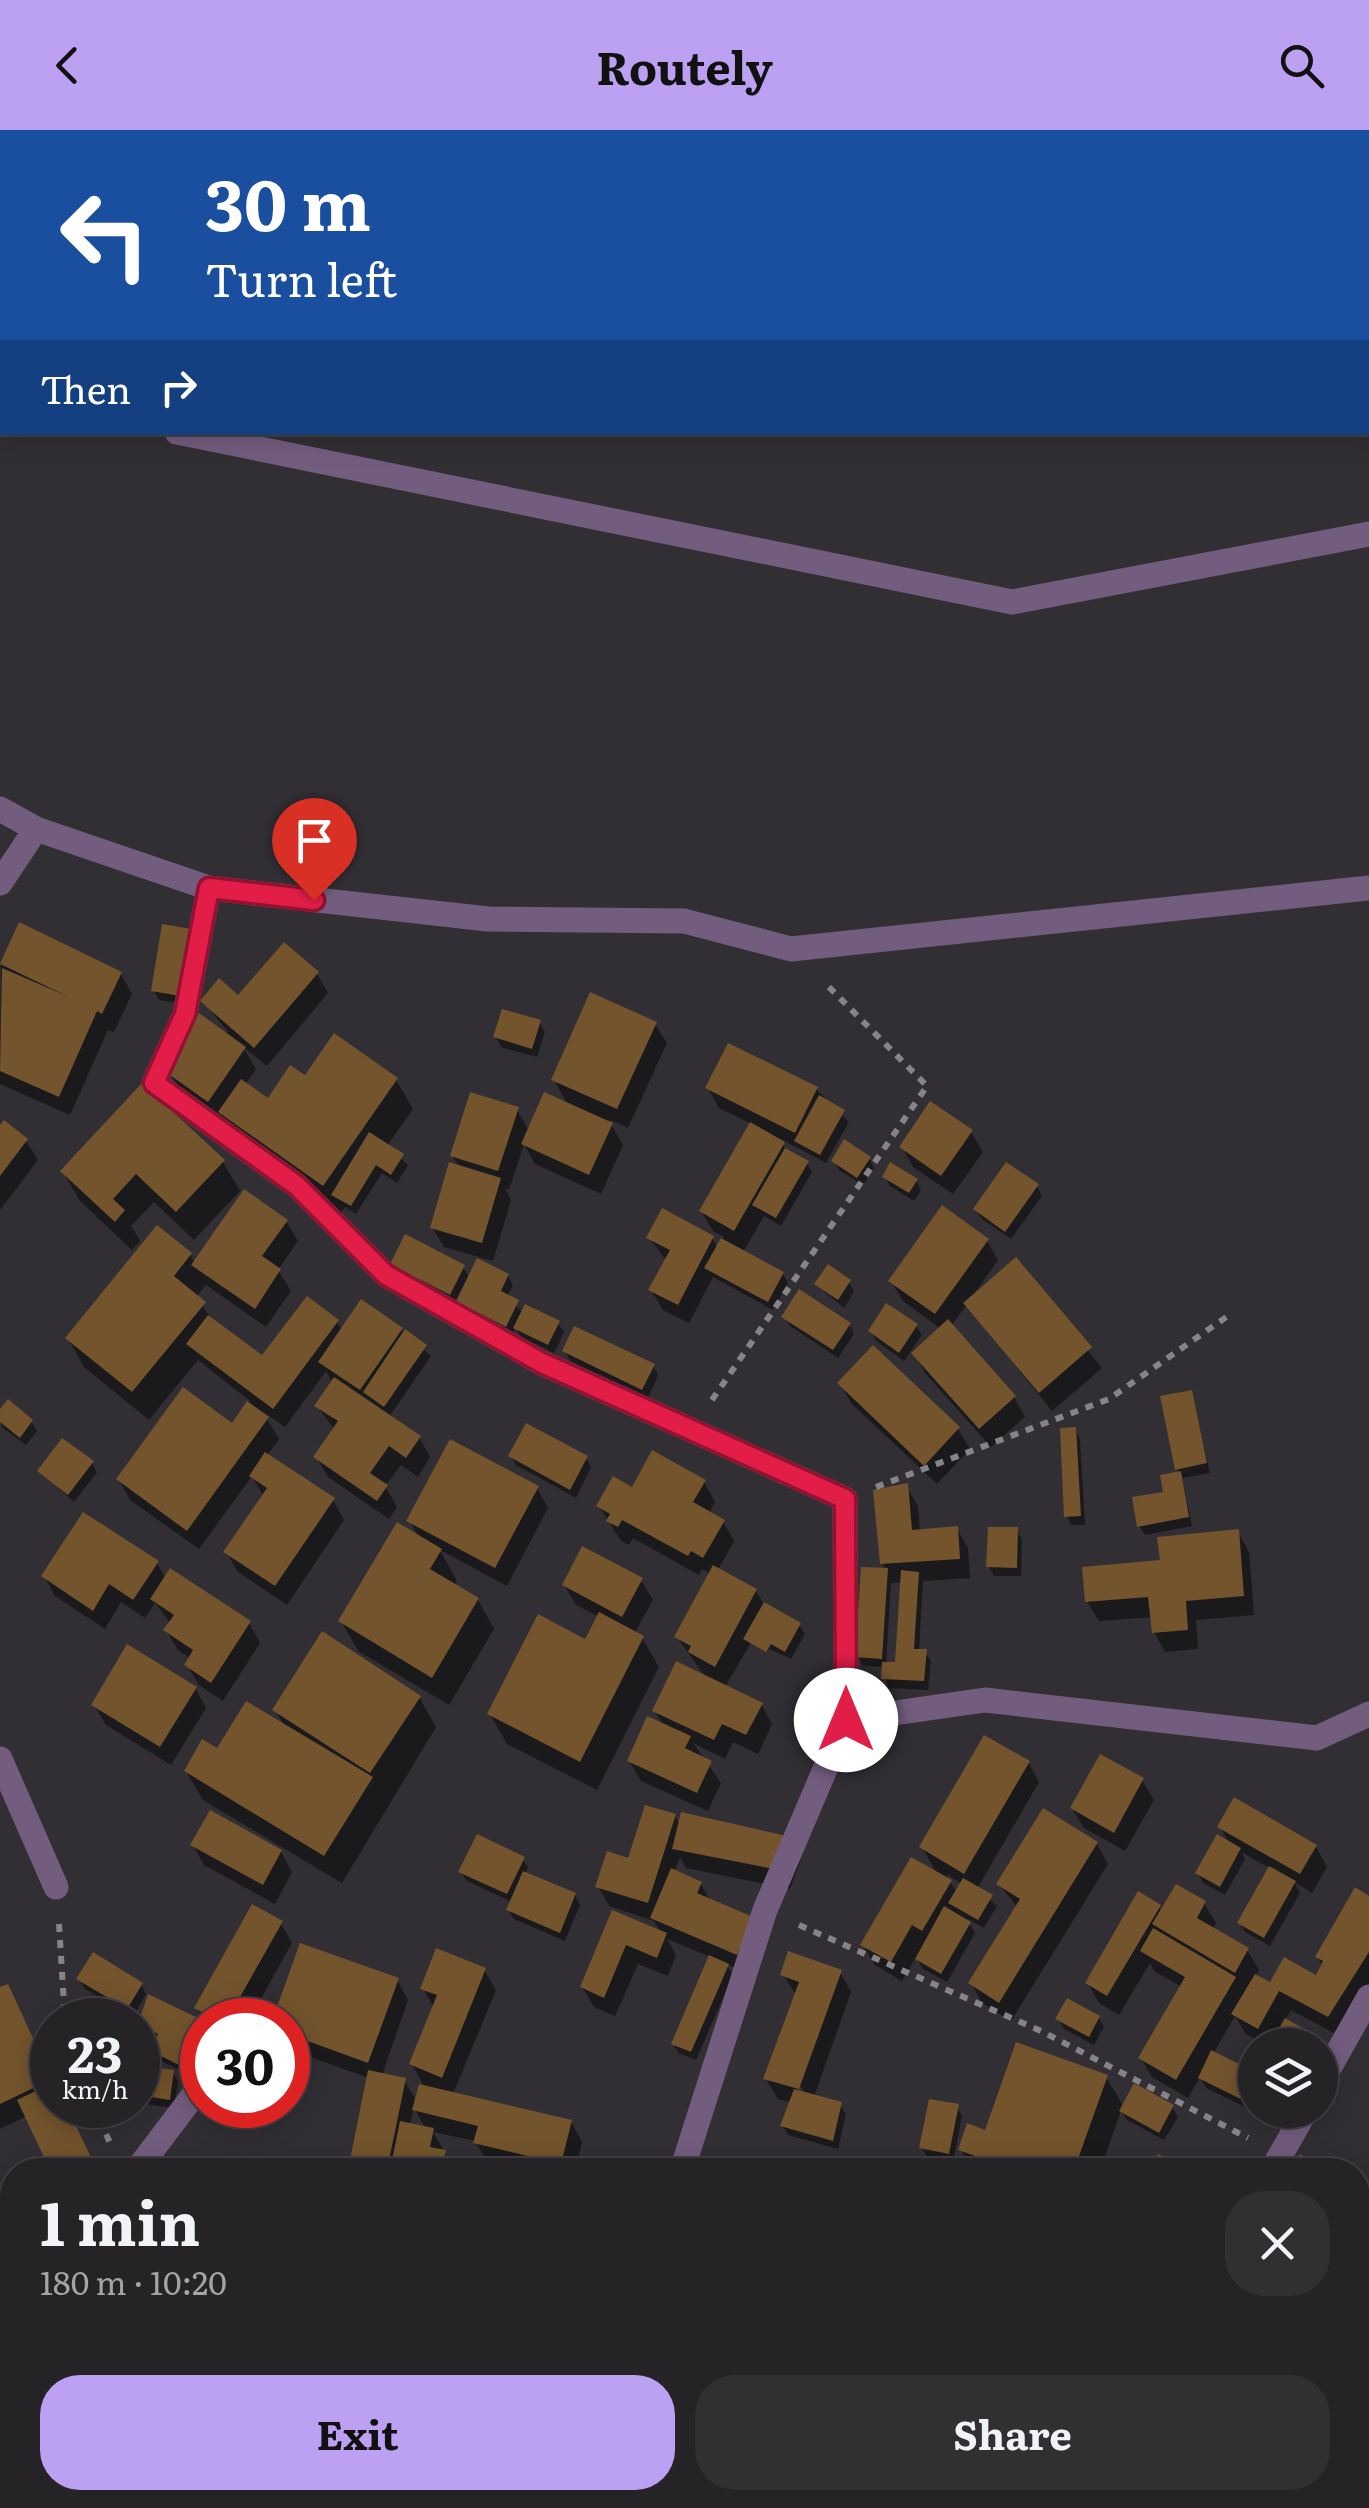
<!DOCTYPE html>
<html lang="en">
<head>
<meta charset="utf-8">
<style>
	:root { --surface:#262327; --page:#322f33; --text:#f1f3f6; --muted:#a4a4a7; --line:#424044; --accent:#bca0f2 }
	body { margin:0; font-family:Literata,serif; background:var(--page); color:var(--text); height:100vh; display:flex; flex-direction:column; font-size:38px; white-space:nowrap }
	* { box-sizing:border-box; margin:0 }
	p { font-size:32px; color:var(--muted) }
	.icon { flex:none; width:55px; height:55px; fill:none; stroke:currentColor; stroke-width:2; stroke-linecap:round; stroke-linejoin:round }
	.map { position:relative; flex:1; overflow:hidden }
	.drawer { position:absolute; left:0px; top:2028px; width:1370px; height:352px; display:flex; flex-direction:column; background:var(--surface); border-radius:40px 40px 0 0; box-shadow:0 5px 25px #0003,0 0 0 2px var(--line) }
	.drawer>* { flex:none }
	.guide { position:absolute; left:0px; top:0px; width:1370px; height:305px; box-shadow:0 5px 25px #0003,0 0 0 2px var(--line); background:#1a4fa0; color:#fff; overflow:hidden }
	.controls { position:absolute; left:1238px; top:1898px; display:grid; gap:20px }
	.controls a { display:grid; place-items:center; width:100px; height:100px; border-radius:50%; background:var(--surface); box-shadow:0 5px 25px #0003,0 0 0 2px var(--line); font-size:50px }
	.speed { position:absolute; left:30px; top:1868px; display:flex; gap:20px; font-size:50px; font-weight:700; text-align:center }
	.speed>* { display:grid; place-content:center; width:130px; height:130px; border-radius:50%; background:var(--surface); box-shadow:0 5px 25px #0003,0 0 0 2px var(--line); line-height:1 }
	.speed small { font-size:25px; font-weight:400 }
	.speed .limit { border:15px solid #d22; background:#fff; color:#111 }
	.pin { position:absolute; display:grid; place-items:center; width:85px; height:85px; color:#fff; margin:-102px -42px; border-radius:50% 50% 50% 0; rotate:-45deg; box-shadow:0 0 10px #0007 }
	.pin .icon { rotate:45deg }
	.me { position:absolute; width:110px; margin:-55px; rotate:0deg; stroke-linejoin:round; filter:drop-shadow(0 0 8px #0008) }
	.turn { display:flex; align-items:center; gap:35px; height:210px; padding:0 40px; font-size:45px }
	.turn .icon { width:130px; height:130px; stroke-width:2.5 }
	.turn b { display:block; font-size:70px; line-height:85px }
	.then { display:flex; align-items:center; height:95px; padding:0 40px; background:#0003; gap:20px; font-size:38px }
	.round { display:grid; place-items:center; flex:none; width:105px; height:105px; border-radius:40px; background:var(--page) }
	.overview { display:flex; align-items:center; justify-content:space-between; height:170px; padding:0 40px }
	h1 { font-size:60px; font-weight:700; line-height:75px }
	.action { display:flex; gap:20px; margin-top:auto; padding:20px 40px }
	.action a { flex:1; height:115px; border-radius:40px; background:var(--accent); color:#111; font-size:40px; font-weight:700; line-height:115px; text-align:center }
	.action a+a { background:var(--page); color:var(--text) }
	header { display:flex; justify-content:space-between; align-items:center; height:130px; padding:0 40px; background:var(--accent); color:#111; font-size:45px; font-weight:700 }
	.map>svg:first-child { display:block }
	.shadow { fill:#0007; fill-rule:evenodd }
	.lines { fill:none; stroke-linecap:round; stroke-linejoin:round }
	.canal { stroke:#001a30; stroke-width:52 }
	.building { fill:#73542c }
	.path { stroke:#868488; stroke-width:6; stroke-dasharray:8 8; stroke-linecap:butt }
	.minor { stroke:#735d7f; stroke-width:25 }
	.route-casing { stroke:#92132f; stroke-width:25 }
	.route { stroke:#e11d48; stroke-width:18 }
</style>
</head>
<body>
<header><svg class="icon" aria-label="back" viewBox="0 0 24 24"><path d="M15 5l-7 7 7 7"/></svg>Routely<svg class="icon" aria-label="search" viewBox="0 0 24 24"><circle cx="10" cy="10" r="6"/><path d="M15 15l6 6"/></svg></header>
<div class="map">
<svg width="1369" height="2378" viewBox="0 0 1369 2378">
	<rect width="100%" height="100%" fill="#322f34"/>
	<path class="shadow" d="M164,797L191,875L159,870L154,861Z
		M1,833L121,844L132,864L114,902L108,900L70,985L0,954Z
		M317,844L328,863L267,936L243,917L256,939L245,955L268,971L305,948L396,950L413,979L387,1016L408,1035L397,1053L382,1043L356,1084L345,1077L340,1084L237,1012L222,986L220,990L182,963L170,943L228,902L203,871L238,868Z
		M539,892L545,902L537,927L501,917L496,907Z
		M655,894L667,913L628,998L608,989L623,1015L601,1064L535,1034L524,1014L509,1060L505,1058L511,1070L493,1131L444,1117L432,1097L460,1038L452,1026L517,980L529,1001L568,975L554,950Z
		M708,958L816,959L849,992L826,1033L779,1008L787,1022L807,1033L812,1042L781,1096L764,1086L743,1122L783,1144L788,1153L773,1180L713,1147L689,1193L663,1180L651,1160L667,1131L649,1108H712L718,1118L724,1107L713,1101L701,1081L752,994L719,978Z
		M0,999L26,1011L38,1030L0,1080Z
		M971,1002L983,1022L953,1064L913,1037L902,1017Z
		M869,1028L874,1038L863,1055L839,1040L834,1031Z
		M223,1032L240,1061L194,1110L154,1072L131,1096L140,1111L132,1120L80,1071L63,1042Z
		M885,1047L916,1050L921,1060L914,1071L890,1056Z
		M1037,1056L1042,1066L1011,1109L982,1089L976,1080Z
		M286,1091L298,1111L278,1140L291,1161L266,1197L206,1155L196,1167L216,1195L262,1229L337,1192L342,1200L401,1199L431,1226L389,1287L419,1307L430,1327L418,1347L401,1335L385,1356L397,1377L389,1389L328,1347L316,1327L335,1300L317,1276L332,1252L326,1241L285,1297L262,1281L279,1309L267,1326L333,1370L344,1390L287,1475L238,1442L226,1422L263,1366L252,1346L199,1419L130,1370L119,1350L232,1296L250,1271L198,1230L149,1290L84,1237L68,1208L190,1125L195,1133Z
		M987,1111L998,1130L975,1163L1016,1131L1102,1238L1052,1281L967,1175L951,1196L1014,1267L1025,1287L991,1317L925,1243L914,1223L941,1199L903,1171L891,1151Z
		M463,1137L470,1149L508,1146L513,1155L507,1167L523,1183L558,1193L564,1202L554,1223L521,1207L515,1197L512,1205L398,1144Z
		M849,1152L854,1161L844,1178L817,1155Z
		M784,1187L849,1194L854,1204L838,1228L790,1196Z
		M916,1196L922,1205L904,1231L876,1211L871,1201Z
		M565,1221L653,1236L658,1245L648,1268L570,1231Z
		M840,1253L958,1299L970,1319L937,1354L851,1273Z
		M1191,1262L1210,1343L1182,1348L1192,1396L1145,1405L1139,1396L1180,1344L1177,1339Z
		M0,1283L31,1291L37,1301L26,1315L2,1297Z
		M1075,1299L1080,1309L1085,1395H1072L1066,1386Z
		M511,1326L586,1328L591,1337L576,1368L516,1335Z
		M92,1333L97,1342L74,1372L40,1341Z
		M704,1352L715,1372L709,1384L723,1392L734,1411L718,1440L756,1461L764,1474L799,1495L805,1504L791,1529L752,1511L725,1557L761,1574L772,1594L758,1624L733,1612L725,1629L693,1613L721,1653L708,1681L641,1651L629,1631L664,1596L655,1581L706,1548L677,1507L711,1444L702,1439L699,1445L633,1408L629,1415L621,1411L599,1376L633,1360Z
		M906,1356L918,1376L920,1402L956,1398L968,1418L970,1448L923,1451L919,1521L925,1522L931,1531L928,1560L888,1558L884,1537L863,1536L858,1526L887,1441L882,1433ZM903,1452L898,1535L886,1534L891,1453Z
		M537,1358L548,1378L507,1456L440,1420L457,1451L454,1456L478,1470L494,1499L449,1575L358,1521L341,1491L420,1409L409,1390Z
		M1016,1400L1022,1409L1021,1446H994L989,1437Z
		M1238,1402L1249,1422L1254,1485L1196,1490L1198,1519L1165,1522L1154,1502L1153,1487L1099,1491L1087,1472L1162,1432Z
		M157,1433L166,1449L249,1493L260,1513L223,1571L199,1555L187,1535L191,1529L178,1520L166,1500L171,1494L155,1473L145,1488L121,1472L105,1499L55,1466L44,1446Z
		M641,1450L653,1470L634,1504L642,1508L659,1537L597,1660L507,1614L490,1584L586,1512L599,1487L576,1475L564,1455Z
		M195,1558L206,1578L171,1635L106,1595L94,1575Z
		M419,1567L436,1597L342,1753L203,1670L186,1641L218,1621L285,1597L275,1580Z
		M1028,1632L1039,1652L977,1759L997,1776L984,1798L966,1788L975,1803L947,1852L923,1839L916,1827L902,1851L875,1835L863,1815L938,1745L922,1717ZM946,1744L962,1754L957,1763L952,1755Z
		M1142,1650L1154,1670L1125,1721L1084,1698L1072,1678Z
		M675,1686L680,1695L790,1709L801,1729L790,1759L686,1738L680,1727L674,1743L701,1754L711,1772L751,1789L748,1843L726,1834L733,1845L696,1930L679,1923L673,1914L711,1827L667,1809L676,1825L668,1846L638,1834L615,1886L594,1877L582,1857L613,1783L662,1804L654,1791L609,1776L598,1756Z
		M1220,1697L1316,1717L1327,1737L1312,1763L1294,1752L1300,1763L1270,1816L1245,1802L1240,1793L1271,1739L1241,1722L1245,1729L1225,1765L1203,1753L1198,1743L1230,1715Z
		M1097,1714L1108,1734L1011,1891L982,1873L971,1853L1018,1778L999,1754Z
		M193,1715L281,1722L292,1742L275,1774L204,1735Z
		M523,1729L528,1738L525,1744L575,1765L580,1775L565,1811L514,1789L508,1780L512,1772L467,1751L461,1742Z
		M1369,1769V1859L1339,1906L1291,1880L1285,1890L1319,1915H1278L1274,1909L1266,1915L1246,1904L1235,1886L1213,1924L1255,1945V1980H1282L1276,1992L1206,1958L1200,1947L1188,1968L1152,1947L1141,1928L1182,1857L1154,1841L1150,1833L1119,1885L1099,1873L1088,1853L1159,1777L1162,1782L1204,1773L1216,1793L1212,1800L1247,1820L1259,1840L1255,1847L1271,1855L1317,1848L1323,1836L1317,1827Z
		M281,1793L292,1813L249,1890H204L197,1878Z
		M484,1840L496,1860L453,1964L571,1992L582,2012L575,2040H517L488,2033L475,2011L433,2002L455,2040H351L369,1948L288,1919V1890H256L279,1880L397,1850L408,1870L382,1945L404,1950L417,1972L425,1958L412,1934L434,1878L423,1858ZM414,1978L426,1999L410,1995Z
		M840,1842L851,1862L814,1967L840,1975L846,1984L838,2019L788,2005L783,1996L792,1973L778,1969L766,1949L796,1865L783,1844ZM795,1947L805,1963H799L791,1949Z
		M79,1849L141,1854L146,1864L133,1887L85,1859Z
		M0,1860L18,1876L52,1949V1975H65L97,2040H53L27,1986L0,1999Z
		M150,1868L198,1891L202,1898L184,1942L159,1930L153,1921L159,1909L144,1902L138,1893Z
		M1099,1888L1104,1897L1094,1915L1064,1899L1058,1889Z
		M138,1937L172,1942L178,1951L174,1978L138,1973Z
		M1106,1947L1124,1977H1172L1178,1987L1164,2010L1127,1990L1121,1981L1100,2040H973L961,2019Z
		M957,1977L962,1986L953,2032L927,2027L922,2018Z
		M1365,2076L1369,2079V2148L1364,2145L1369,2154V2182L1361,2197L1369,2202V2272L1358,2266V2089Z
		M1369,2344V2378H1356L1353,2372L1349,2378H1328L1310,2368H1358Z
		M118,2368H171L166,2378H140Z
		M192,2368H313L310,2378H198Z
		M336,2368H589L587,2378H331Z
		M1171,2368H1290L1296,2378H1165Z"/>
	<g class="lines">
		<path class="canal" d="M1012,0L1016,2
			M1368,200L1369,201"/>
	</g>
	<path class="building" d="M19,792L122,842L102,884L97,881L59,967L0,941L2,838L67,866L0,834Z
		M162,794L197,800L186,867L151,861Z
		M284,812L319,842L254,918L200,871L219,848L238,865Z
		M590,862L657,892L617,979L551,950Z
		M502,879L541,890L532,919L493,907Z
		M199,883L246,917L208,972L167,943Z
		M334,903L398,948L323,1056L218,982L241,949L268,968L290,935L305,945Z
		M728,913L818,957L795,1003L705,958Z
		M142,953L225,1030L176,1082L136,1044L113,1069L125,1080L115,1092L60,1041Z
		M470,962L519,977L498,1041L450,1026Z
		M544,962L613,993L589,1045L521,1014Z
		M819,965L845,980L820,1025L794,1011Z
		M930,971L973,1000L941,1046L899,1017Z
		M4,990L28,1009L0,1046V995Z
		M750,992L785,1012L734,1101L699,1081Z
		M369,1002L404,1024L391,1045L376,1035L351,1076L331,1065Z
		M844,1009L871,1027L857,1048L831,1031Z
		M785,1018L809,1031L776,1088L752,1075Z
		M449,1032L501,1048L482,1113L430,1098Z
		M890,1032L918,1049L909,1063L882,1047Z
		M1006,1032L1039,1054L1005,1102L973,1079Z
		M244,1059L288,1090L262,1126L281,1139L255,1179L191,1135Z
		M942,1075L989,1109L935,1184L888,1151Z
		M662,1078L714,1106L678,1175L648,1160L670,1120L646,1108Z
		M157,1095L192,1123L174,1146L206,1172L132,1262L65,1208Z
		M405,1104L465,1135L450,1165L390,1134Z
		M721,1108L784,1142L768,1172L704,1138Z
		M1016,1127L1092,1217L1039,1263L963,1173Z
		M477,1128L509,1144L501,1161L519,1170L506,1197L456,1171Z
		M828,1134L851,1150L838,1170L814,1154Z
		M799,1159L851,1193L833,1220L781,1187Z
		M307,1166L339,1190L273,1279L186,1214L208,1185L262,1225Z
		M361,1169L403,1198L360,1260L318,1232Z
		M886,1173L918,1194L899,1223L868,1201Z
		M525,1174L560,1191L548,1215L513,1198Z
		M948,1189L1016,1266L979,1299L911,1223Z
		M574,1196L655,1234L642,1260L562,1221Z
		M405,1199L427,1215L384,1277L363,1262Z
		M873,1215L960,1297L924,1336L837,1253Z
		M334,1247L421,1306L406,1328L389,1316L370,1343L388,1355L377,1371L313,1327L338,1291L314,1276Z
		M183,1257L232,1293L247,1271L269,1287L187,1401L116,1349Z
		M1192,1260L1207,1333L1175,1340L1160,1266Z
		M8,1269L33,1290L20,1308L0,1292V1279Z
		M526,1293L588,1326L570,1360L508,1326Z
		M1076,1297L1081,1386L1064,1387L1060,1298Z
		M62,1308L94,1331L68,1365L37,1341Z
		M450,1309L539,1356L495,1438L406,1391Z
		M652,1320L706,1350L693,1372L725,1390L703,1428L691,1421L688,1426L622,1390L618,1397L606,1391L610,1384L596,1376L613,1346L632,1357Z
		M265,1322L335,1368L275,1456L223,1422L267,1358L249,1346Z
		M1181,1341L1189,1387L1137,1397L1132,1367L1163,1362L1160,1345Z
		M908,1353L912,1400L958,1396L960,1429L880,1434L873,1360Z
		M83,1382L159,1431L133,1470L109,1454L93,1481L41,1446Z
		M397,1392L442,1419L430,1439L479,1468L432,1548L338,1491Z
		M988,1397H1018L1017,1438L986,1437Z
		M1239,1399L1244,1466L1186,1471L1188,1500L1152,1503L1148,1467L1085,1472L1082,1437L1160,1430L1157,1407Z
		M582,1416L643,1448L622,1487L562,1455Z
		M713,1435L757,1459L715,1537L688,1522L691,1516L674,1507Z
		M861,1437L888,1438L882,1529L855,1527Z
		M170,1438L251,1491L211,1553L184,1535L193,1520L163,1500L174,1485L150,1469Z
		M901,1440L919,1442L914,1519H927L924,1551L881,1549L882,1532H895Z
		M764,1472L801,1493L785,1522L771,1514L766,1522L743,1509Z
		M599,1482L644,1506L580,1632L487,1584L538,1484L585,1509Z
		M322,1501L421,1566L370,1643L272,1580Z
		M127,1514L197,1557L160,1617L91,1575Z
		M676,1531L763,1573L746,1605L722,1594L714,1610L652,1581Z
		M246,1571L373,1647L324,1726L184,1641L202,1609L217,1618Z
		M647,1586L691,1606L685,1618L712,1631L697,1663L627,1631Z
		M984,1605L1030,1631L964,1744L919,1717Z
		M1100,1624L1144,1648L1114,1703L1070,1678Z
		M1234,1667L1317,1715L1300,1744L1217,1697Z
		M645,1675L676,1684L648,1773L595,1757L607,1721L628,1728Z
		M1043,1678L1098,1712L999,1873L968,1853L1020,1769L996,1754Z
		M210,1680L282,1720L263,1755L190,1715Z
		M681,1682L791,1707L779,1740L672,1719Z
		M477,1704L525,1727L507,1764L458,1742Z
		M1217,1704L1241,1718L1220,1757L1195,1743Z
		M911,1727L952,1750L922,1801L912,1795L891,1832L860,1815Z
		M1269,1736L1296,1751L1264,1808L1237,1793Z
		M671,1738L702,1752L697,1763L753,1787L737,1825L650,1788Z
		M523,1741L576,1763L560,1803L506,1780Z
		M963,1748L993,1765L978,1790L948,1773Z
		M1176,1754L1206,1771L1197,1788L1249,1818L1235,1843L1152,1794Z
		M1355,1757L1369,1766V1822L1328,1887L1279,1861L1258,1899L1231,1884L1255,1844L1270,1852L1284,1827L1316,1845L1323,1831L1315,1827Z
		M1138,1761L1161,1775L1107,1866L1085,1853Z
		M252,1774L283,1791L227,1890H216L194,1878Z
		M944,1776L971,1792L941,1844L915,1829Z
		M612,1780L667,1803L657,1828L626,1815L604,1868L580,1857Z
		M1153,1798L1236,1847L1176,1950L1138,1928L1185,1847L1140,1821Z
		M300,1813L399,1848L368,1933L288,1904V1890H254L261,1871L277,1877Z
		M436,1818L486,1838L442,1948L409,1934L437,1865L420,1859Z
		M788,1821L842,1840L799,1959L763,1949L799,1852L780,1845Z
		M93,1822L143,1853L127,1879L76,1849Z
		M709,1825L729,1834L691,1922L671,1914Z
		M8,1854L52,1949L0,1974V1857Z
		M148,1864L200,1889L179,1935L151,1921L158,1904L138,1894Z
		M1067,1868L1100,1886L1089,1907L1055,1889Z
		M1285,1888L1316,1906L1311,1915H1281L1272,1910Z
		M1016,1912L1108,1945L1074,2040H1015L958,2020L967,1993L985,2000Z
		M1211,1920L1255,1942V1976L1198,1948Z
		M138,1935L174,1940L170,1970L138,1965Z
		M368,1940L406,1948L387,2040H348Z
		M52,1953V1975H66L97,2040H50L17,1970Z
		M1134,1953L1174,1975L1159,2003L1119,1981Z
		M419,1954L572,1990L561,2034L473,2013L478,1996L412,1980Z
		M794,1959L842,1972L833,2011L780,1996Z
		M929,1969L959,1974L949,2024L919,2018Z
		M400,1991L434,1998L430,2017L446,2020L442,2040H390Z
		M1158,2024L1186,2036L1185,2040H1150Z
		M1300,2024L1325,2040H1291Z
		M1364,2073L1369,2076V2143L1358,2137V2084Z
		M1358,2193L1369,2199V2261L1358,2254Z
		M1369,2338V2378H1358L1352,2375Z
		M199,2368H287L284,2378H228Z
		M333,2368H423L427,2369L423,2378H329Z
		M443,2368H491L487,2378H470Z
		M494,2368H574L571,2378H492Z
		M1054,2368H1065L1092,2378H1050Z
		M1168,2368H1287L1282,2378H1163Z"/>
	<g class="lines">
		<path class="path" d="M712,1270L927,956L824,852
			M876,1357L1109,1269L1232,1183
			M59,1794L65,1890
			M799,1795L1041,1901L1248,2008
			M93,1975L111,2015"/>
		<path class="minor" d="M1211,0L1215,2
			M1368,98L1369,99
			M0,267H2
			M177,302L1012,472L1369,404
			M0,679L36,699L209,758L488,789L684,791L791,819L1369,758
			M0,753L36,699
			M209,758L185,884L154,953L296,1055L386,1145L542,1233L845,1369L846,1590L765,1780L682,2040
			M846,1590L985,1570L1317,1608L1369,1584
			M0,1629L56,1757
			M1320,1954L1369,1867
			M137,2040L202,1954
			M1272,2040L1306,1980
			M0,2292L12,2304
			M67,2368L73,2378
			M580,2378L583,2368
			M1136,2378L1139,2368"/>
	</g>
	<g class="lines">
		<defs>
			<path id="route" d="M314,770L209,758L185,884L154,953L296,1055L386,1145L542,1233L845,1369L846,1590"/>
		</defs>
		<use href="#route" class="route-casing"/>
		<use href="#route" class="route"/>
	</g>
</svg>
<div class="controls">
<a><svg class="icon" aria-label="layers" viewBox="0 0 24 24"><path d="M12 4l9 5-9 5-9-5zM3 14l9 5 9-5"/></svg></a>
</div>
<div class="speed"><div>23<small>km/h</small></div><div class="limit">30</div></div>
<div class="pin" style="left:314px;top:770px;background:#d93025"><svg class="icon" aria-label="arrive" viewBox="0 0 24 24"><path d="M6 21V4h12l-3 4 3 4H6"/></svg></div>
<svg class="me" style="left:846px;top:1590px" viewBox="-20 -20 40 40"><circle r="19" fill="#fff"/><path d="M0-13L10 11 0 6-10 11z" fill="#e11d48"/></svg>
<div class="guide">
<div class="turn"><svg class="icon" aria-label="left" viewBox="0 0 24 24"><path d="M17 20v-9H6M10 6l-5 5 5 5"/></svg><div><b>30 m</b>Turn left</div></div>
<div class="then">Then<svg class="icon" aria-label="right" viewBox="0 0 24 24"><path d="M7 20v-9h11M14 6l5 5-5 5"/></svg></div>
</div>
<section class="drawer">
<div class="overview"><div><h1>1 min</h1><p>180 m · 10:20</p></div><a class="round"><svg class="icon" aria-label="close" viewBox="0 0 24 24"><path d="M6 6l12 12M18 6L6 18"/></svg></a></div>
<div class="action"><a>Exit</a><a>Share</a></div>
</section>
</div>
</body>
</html>
